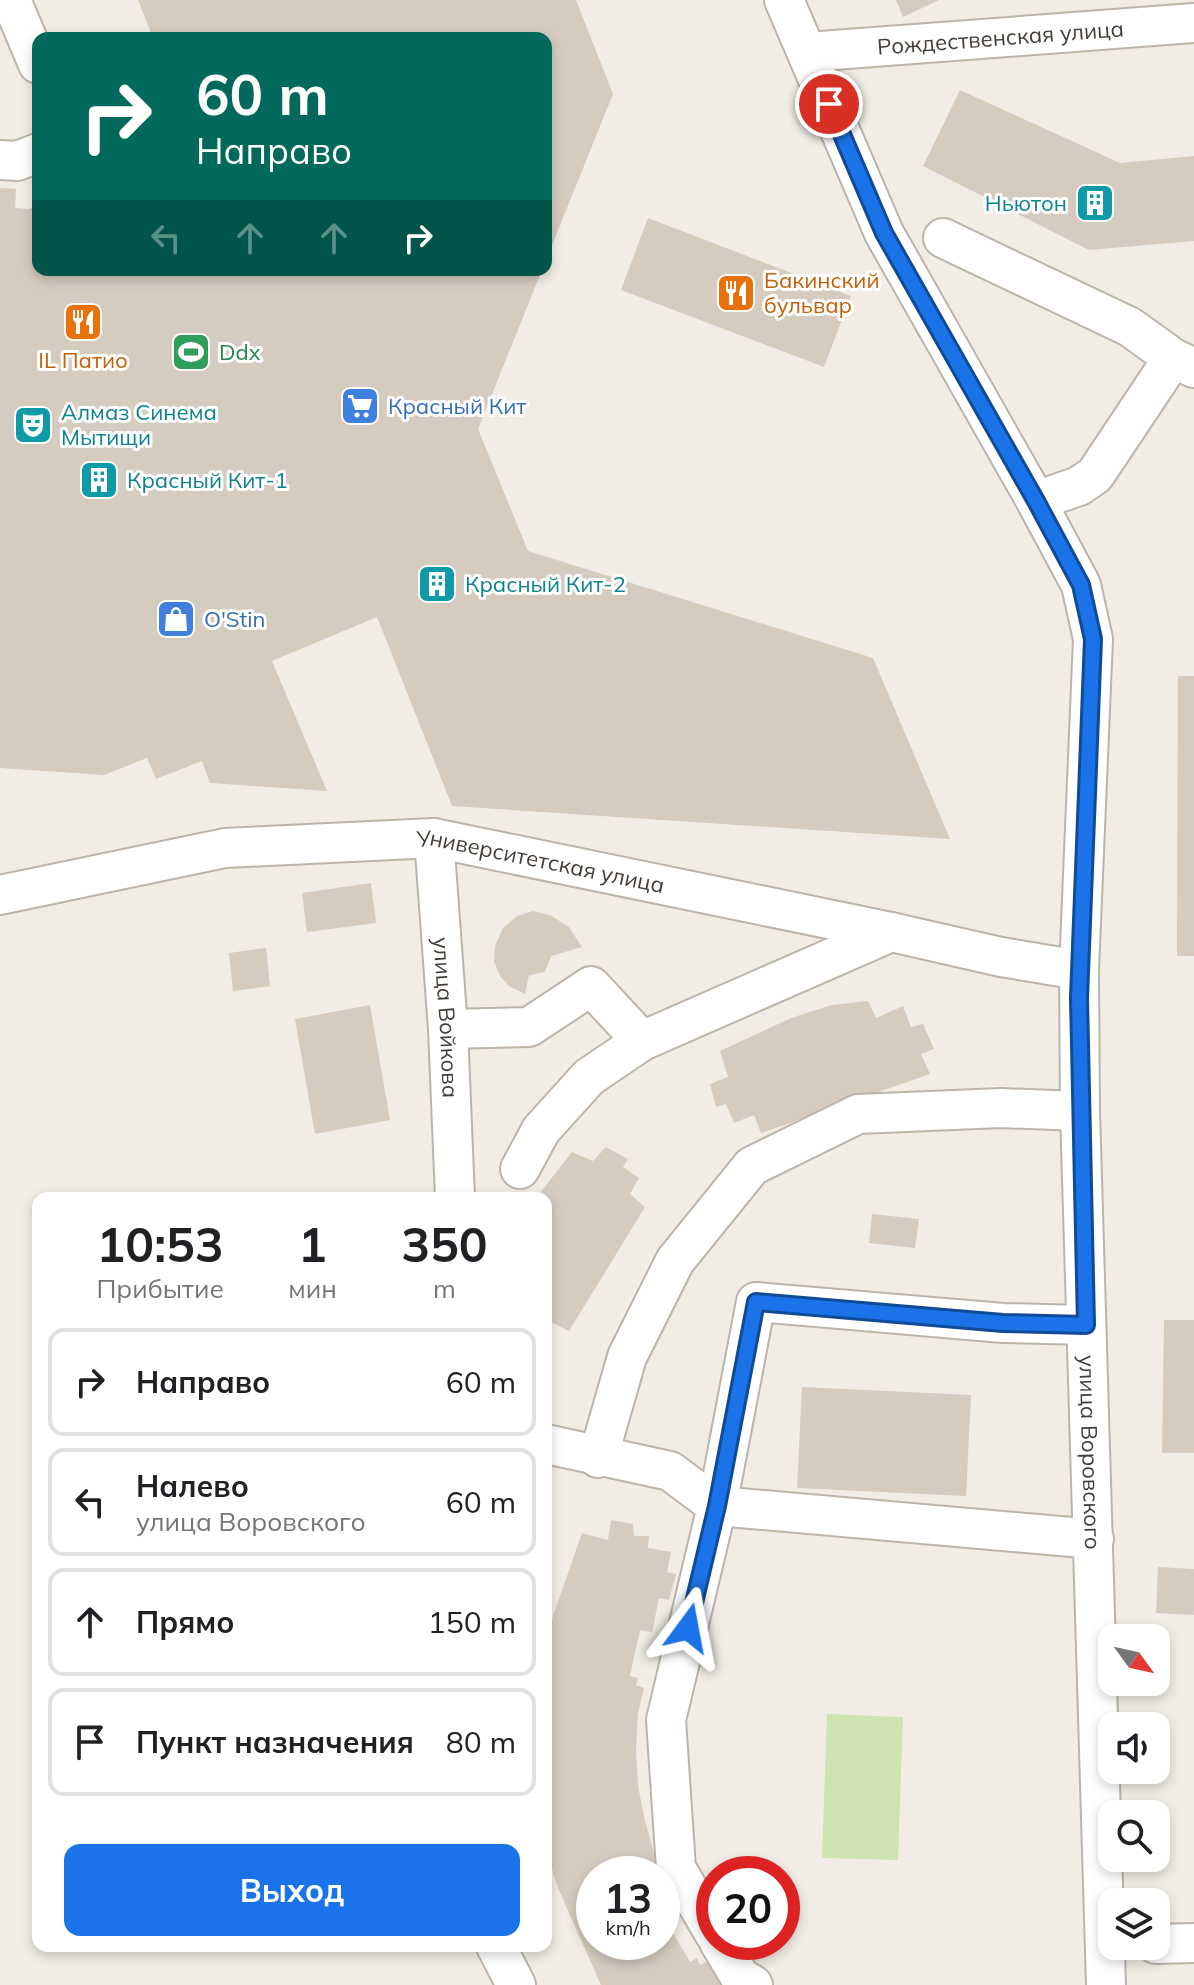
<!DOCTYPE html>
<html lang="ru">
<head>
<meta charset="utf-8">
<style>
	:root { --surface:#fff; --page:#f6f6f6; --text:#202124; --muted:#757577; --line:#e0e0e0; --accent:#1a73e8 }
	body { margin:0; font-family:Mulish,sans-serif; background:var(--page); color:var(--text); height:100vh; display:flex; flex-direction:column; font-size:30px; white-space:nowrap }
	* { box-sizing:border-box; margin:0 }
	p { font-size:26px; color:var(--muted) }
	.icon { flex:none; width:44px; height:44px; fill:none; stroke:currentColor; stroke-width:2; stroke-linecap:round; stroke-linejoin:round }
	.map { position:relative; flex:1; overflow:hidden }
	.drawer { position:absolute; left:32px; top:1192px; width:520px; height:760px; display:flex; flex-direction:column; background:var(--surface); border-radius:16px; box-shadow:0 4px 12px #0003 }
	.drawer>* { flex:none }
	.banner { position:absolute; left:32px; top:32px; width:520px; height:244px; border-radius:16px; box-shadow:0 4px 12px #0003; background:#00695c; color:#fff; overflow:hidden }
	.needle { width:52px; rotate:123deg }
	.buttons { position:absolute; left:1098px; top:1624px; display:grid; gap:16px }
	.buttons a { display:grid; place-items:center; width:72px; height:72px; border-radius:16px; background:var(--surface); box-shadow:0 4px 12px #0003; font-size:40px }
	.speed { position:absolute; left:576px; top:1856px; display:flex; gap:16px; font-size:40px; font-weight:700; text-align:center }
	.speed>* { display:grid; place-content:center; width:104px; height:104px; border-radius:50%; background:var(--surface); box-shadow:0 4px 12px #0003; line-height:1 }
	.speed small { font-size:20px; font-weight:400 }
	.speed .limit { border:12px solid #d22; background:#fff; color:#111 }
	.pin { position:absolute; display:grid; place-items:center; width:68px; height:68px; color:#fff; margin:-34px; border:4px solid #fff; border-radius:50%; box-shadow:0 2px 8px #0007 }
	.me { position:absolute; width:88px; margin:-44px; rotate:13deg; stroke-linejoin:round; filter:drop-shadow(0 0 6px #0008) }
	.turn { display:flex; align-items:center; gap:28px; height:168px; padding:0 32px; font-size:36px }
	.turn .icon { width:104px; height:104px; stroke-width:2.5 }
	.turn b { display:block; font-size:56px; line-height:68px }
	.lanes { display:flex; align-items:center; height:76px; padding:0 32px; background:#0003; justify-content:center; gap:40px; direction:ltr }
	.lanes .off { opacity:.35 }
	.eta { display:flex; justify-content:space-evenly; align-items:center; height:136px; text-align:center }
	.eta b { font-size:48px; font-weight:700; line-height:56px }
	.action { display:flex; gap:16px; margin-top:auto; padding:16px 32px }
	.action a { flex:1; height:92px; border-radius:16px; background:var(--accent); color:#fff; font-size:32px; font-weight:700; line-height:92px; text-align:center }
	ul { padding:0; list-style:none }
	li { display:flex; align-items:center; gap:24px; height:108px; margin:0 16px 12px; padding:0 16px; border:4px solid var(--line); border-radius:16px }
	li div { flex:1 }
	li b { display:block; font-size:30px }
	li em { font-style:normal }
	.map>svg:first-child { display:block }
	.green { fill:#cfe3b1 }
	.building { fill:#d5cbbf }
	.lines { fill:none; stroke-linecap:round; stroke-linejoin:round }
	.minor-casing { stroke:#bcb4a9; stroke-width:42 }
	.minor { stroke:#fff; stroke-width:38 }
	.route-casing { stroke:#114b97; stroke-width:20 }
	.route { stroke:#1a73e8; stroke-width:14 }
	.labels { text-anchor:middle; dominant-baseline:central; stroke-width:6; stroke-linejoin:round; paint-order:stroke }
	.street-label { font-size:22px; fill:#433d36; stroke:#fff }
	.culture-label { font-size:22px; fill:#0d838f; stroke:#fff; text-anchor:start }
	.food-label { font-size:22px; fill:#c56008; stroke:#fff; text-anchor:start }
	.leisure-label { font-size:22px; fill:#27864d; stroke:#fff; text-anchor:start }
	.shop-label { font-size:22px; fill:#366cbe; stroke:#fff; text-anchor:start }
</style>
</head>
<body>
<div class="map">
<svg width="1194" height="1985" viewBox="0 0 1194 1985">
	<rect width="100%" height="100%" fill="#f1ede6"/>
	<path class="green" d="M827,1714L903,1717L898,1860L822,1858Z"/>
	<path class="building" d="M138,0H576L613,94L546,260V38H153Z
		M896,0H939L903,17Z
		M960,90L1120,163L1194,156V241L1089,250L923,166Z
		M0,188L16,189L15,208L29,209L38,205V270H542L478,429L528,551L873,658L950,839L452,806L377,617L272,661L327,791L210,783L202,761L156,779L147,758L104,775L0,768Z
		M648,218L851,296L824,367L621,290Z
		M1178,676H1194V956H1177Z
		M371,883L376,923L307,932L302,893Z
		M533,911L550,915L569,927L582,947L551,956L545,972L529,975L525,994L509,986L500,976L494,962L495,946L503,928L517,916Z
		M266,948L270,986L233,991L229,953Z
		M868,1001L876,1018L903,1006L911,1027L923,1024L934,1049L921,1054L930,1074L761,1133L754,1115L734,1123L726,1104L716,1107L710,1084L728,1077L720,1051L791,1018L832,1005Z
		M370,1005L390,1120L315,1134L295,1019Z
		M606,1147L628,1159L623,1167L639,1178L630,1194L645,1207L569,1331L551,1322L546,1330V1198H536L572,1152L593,1161Z
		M872,1214L919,1219L915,1248L869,1243Z
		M1164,1320H1194V1453H1162Z
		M802,1387L971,1395L966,1496L797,1488Z
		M611,1520L633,1524L634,1536H649L648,1548L671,1552L667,1572L676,1574L669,1600L659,1598L652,1632L640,1630L630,1676L638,1678L636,1685L644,1688L638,1713L636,1751L638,1786L645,1821L655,1856L668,1879L662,1882V1874H594V1942H662V1890L676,1914L666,1921L690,1962L697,1958L700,1965L708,1961L721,1985H601L558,1888L546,1850V1649L553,1616L582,1533L608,1540Z
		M1158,1567L1194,1569V1615L1156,1613Z"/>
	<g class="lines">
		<defs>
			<g id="minor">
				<path d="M11,0L38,64"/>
				<path id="s1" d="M784,0L884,233L1036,501L1081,585L1093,639L1079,970L1080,1111L1106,1985"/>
				<path id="s2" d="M807,52L1194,23"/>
				<path d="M0,160L17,161L38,153"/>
				<path d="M943,238L1130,327L1173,358L1194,368"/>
				<path d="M1036,501L1079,486L1095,475L1173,358"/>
				<path id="s3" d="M434,838L448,1029L455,1198"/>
				<path id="s4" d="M0,895L225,848L434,838L891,932L1001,957L1079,970"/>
				<path d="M448,1029L529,1027L591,986L642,1041"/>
				<path d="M520,1169L541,1130L589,1077L642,1041L891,932"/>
				<path d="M1086,1325L1003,1323L756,1302L717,1506L1094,1539"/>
				<path d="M546,1444L670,1471L717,1506L666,1720L676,1868L714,1933"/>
				<path d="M598,1458L627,1357L675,1261L752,1166L858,1114L1001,1108L1080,1111"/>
				<path d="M719,1942L740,1977L753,1985"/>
				<path d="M1156,1944L1194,1943"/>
				<path d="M496,1946L516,1985"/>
			</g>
		</defs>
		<use href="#minor" class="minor-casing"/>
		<use href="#minor" class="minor"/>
	</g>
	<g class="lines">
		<defs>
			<path id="route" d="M688,1628L717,1506L756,1302L1003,1323L1086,1325L1079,998L1093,639L1081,585L1036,501L884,233L829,104"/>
		</defs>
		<use href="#route" class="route-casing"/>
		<use href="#route" class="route"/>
	</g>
	<defs>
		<symbol id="building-square" viewBox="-11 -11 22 22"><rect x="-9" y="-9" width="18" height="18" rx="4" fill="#0f9aa8" stroke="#fff"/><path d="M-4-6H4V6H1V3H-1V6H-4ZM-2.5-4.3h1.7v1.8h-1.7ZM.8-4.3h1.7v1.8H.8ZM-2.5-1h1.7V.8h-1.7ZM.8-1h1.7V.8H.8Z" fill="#fff"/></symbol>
		<symbol id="restaurant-square" viewBox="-11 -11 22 22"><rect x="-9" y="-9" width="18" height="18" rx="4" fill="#e8710a" stroke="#fff"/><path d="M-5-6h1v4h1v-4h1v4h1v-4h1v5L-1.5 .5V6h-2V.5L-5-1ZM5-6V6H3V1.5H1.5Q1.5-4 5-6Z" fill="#fff"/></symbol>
		<symbol id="stadium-square" viewBox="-11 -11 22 22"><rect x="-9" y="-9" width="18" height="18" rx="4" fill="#2e9e5b" stroke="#fff"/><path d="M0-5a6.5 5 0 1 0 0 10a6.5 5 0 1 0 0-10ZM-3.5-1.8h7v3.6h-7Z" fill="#fff"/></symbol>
		<symbol id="supermarket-square" viewBox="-11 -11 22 22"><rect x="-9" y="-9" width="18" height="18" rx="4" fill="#3f7fe0" stroke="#fff"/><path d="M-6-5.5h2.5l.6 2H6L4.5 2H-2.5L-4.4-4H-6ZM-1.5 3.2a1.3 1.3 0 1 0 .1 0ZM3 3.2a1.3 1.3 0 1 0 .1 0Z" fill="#fff"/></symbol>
		<symbol id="theatre-square" viewBox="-11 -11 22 22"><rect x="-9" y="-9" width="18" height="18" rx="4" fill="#0f9aa8" stroke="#fff"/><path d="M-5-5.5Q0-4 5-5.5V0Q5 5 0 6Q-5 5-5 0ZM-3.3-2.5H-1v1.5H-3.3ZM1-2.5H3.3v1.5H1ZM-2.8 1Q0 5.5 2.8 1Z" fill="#fff"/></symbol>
		<symbol id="shop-square" viewBox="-11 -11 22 22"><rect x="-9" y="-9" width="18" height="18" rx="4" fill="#3f7fe0" stroke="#fff"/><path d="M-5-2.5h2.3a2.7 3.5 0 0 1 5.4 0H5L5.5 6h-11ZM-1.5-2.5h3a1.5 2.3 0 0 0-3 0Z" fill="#fff"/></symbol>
	</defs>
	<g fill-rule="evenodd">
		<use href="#building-square" x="1073" y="181" width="44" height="44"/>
		<use href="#restaurant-square" x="714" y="271" width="44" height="44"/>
		<use href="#restaurant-square" x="61" y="300" width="44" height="44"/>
		<use href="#stadium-square" x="169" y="330" width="44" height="44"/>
		<use href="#supermarket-square" x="338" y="384" width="44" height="44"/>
		<use href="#theatre-square" x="11" y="403" width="44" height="44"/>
		<use href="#building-square" x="77" y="458" width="44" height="44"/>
		<use href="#building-square" x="415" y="562" width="44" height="44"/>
		<use href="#shop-square" x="154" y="597" width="44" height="44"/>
	</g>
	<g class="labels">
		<g class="street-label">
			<text stroke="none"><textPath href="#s2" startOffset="194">Рождественская улица</textPath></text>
			<text stroke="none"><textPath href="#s4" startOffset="548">Университетская улица</textPath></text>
			<text stroke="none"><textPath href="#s3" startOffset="180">улица Войкова</textPath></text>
			<text stroke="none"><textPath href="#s1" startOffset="1526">улица Воровского</textPath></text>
		</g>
		<g class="culture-label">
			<text x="1067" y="203" text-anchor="end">Ньютон</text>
			<text x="61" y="412">Алмаз Синема<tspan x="61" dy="25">Мытищи</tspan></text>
			<text x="127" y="480">Красный Кит-1</text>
			<text x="465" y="584">Красный Кит-2</text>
		</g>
		<g class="food-label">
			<text x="764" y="280">Бакинский<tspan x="764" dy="25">бульвар</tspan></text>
			<text x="83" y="360" text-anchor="middle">IL Патио</text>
		</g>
		<g class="leisure-label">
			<text x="219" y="352">Ddx</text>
		</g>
		<g class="shop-label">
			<text x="388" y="406">Красный Кит</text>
			<text x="204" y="619">O'Stin</text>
		</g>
	</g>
</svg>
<div class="buttons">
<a><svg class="needle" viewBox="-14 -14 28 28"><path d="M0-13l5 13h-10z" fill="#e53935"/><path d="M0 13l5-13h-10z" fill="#757577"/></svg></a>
<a><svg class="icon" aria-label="sound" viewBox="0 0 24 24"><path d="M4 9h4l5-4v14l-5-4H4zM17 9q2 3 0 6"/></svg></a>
<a><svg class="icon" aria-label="search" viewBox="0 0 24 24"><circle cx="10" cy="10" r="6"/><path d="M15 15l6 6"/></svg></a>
<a><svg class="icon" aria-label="layers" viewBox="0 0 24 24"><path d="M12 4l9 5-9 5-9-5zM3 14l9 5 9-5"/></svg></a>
</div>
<div class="speed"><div>13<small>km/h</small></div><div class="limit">20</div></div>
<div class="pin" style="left:829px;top:104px;background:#d93025"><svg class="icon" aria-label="arrive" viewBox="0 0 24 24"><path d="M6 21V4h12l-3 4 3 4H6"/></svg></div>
<svg class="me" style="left:688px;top:1628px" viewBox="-20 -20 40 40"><path d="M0-17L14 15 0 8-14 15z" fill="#1a73e8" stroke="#fff" stroke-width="4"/></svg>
<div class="banner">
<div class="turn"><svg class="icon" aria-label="right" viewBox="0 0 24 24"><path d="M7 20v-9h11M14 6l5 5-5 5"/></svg><div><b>60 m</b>Направо</div></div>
<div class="lanes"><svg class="icon off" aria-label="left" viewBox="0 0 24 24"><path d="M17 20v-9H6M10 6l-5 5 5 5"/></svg><svg class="icon off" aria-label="ahead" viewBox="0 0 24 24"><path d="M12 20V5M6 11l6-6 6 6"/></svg><svg class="icon off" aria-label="ahead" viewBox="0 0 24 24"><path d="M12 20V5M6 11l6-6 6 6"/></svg><svg class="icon" aria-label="right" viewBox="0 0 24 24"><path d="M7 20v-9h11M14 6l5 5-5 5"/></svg></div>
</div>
<section class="drawer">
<div class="eta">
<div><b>10:53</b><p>Прибытие</p></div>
<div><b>1</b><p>мин</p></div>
<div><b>350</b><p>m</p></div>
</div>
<ul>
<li><svg class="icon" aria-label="right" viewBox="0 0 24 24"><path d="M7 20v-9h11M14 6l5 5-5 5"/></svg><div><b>Направо</b></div><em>60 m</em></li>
<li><svg class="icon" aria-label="left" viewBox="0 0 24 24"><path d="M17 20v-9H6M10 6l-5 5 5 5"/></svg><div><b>Налево</b><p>улица Воровского</p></div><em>60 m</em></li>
<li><svg class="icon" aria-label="ahead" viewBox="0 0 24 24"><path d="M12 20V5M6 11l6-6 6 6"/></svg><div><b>Прямо</b></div><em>150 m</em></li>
<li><svg class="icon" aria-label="arrive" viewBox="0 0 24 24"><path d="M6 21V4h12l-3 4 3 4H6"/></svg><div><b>Пункт назначения</b></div><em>80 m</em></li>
</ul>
<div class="action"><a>Выход</a></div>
</section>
</div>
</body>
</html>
